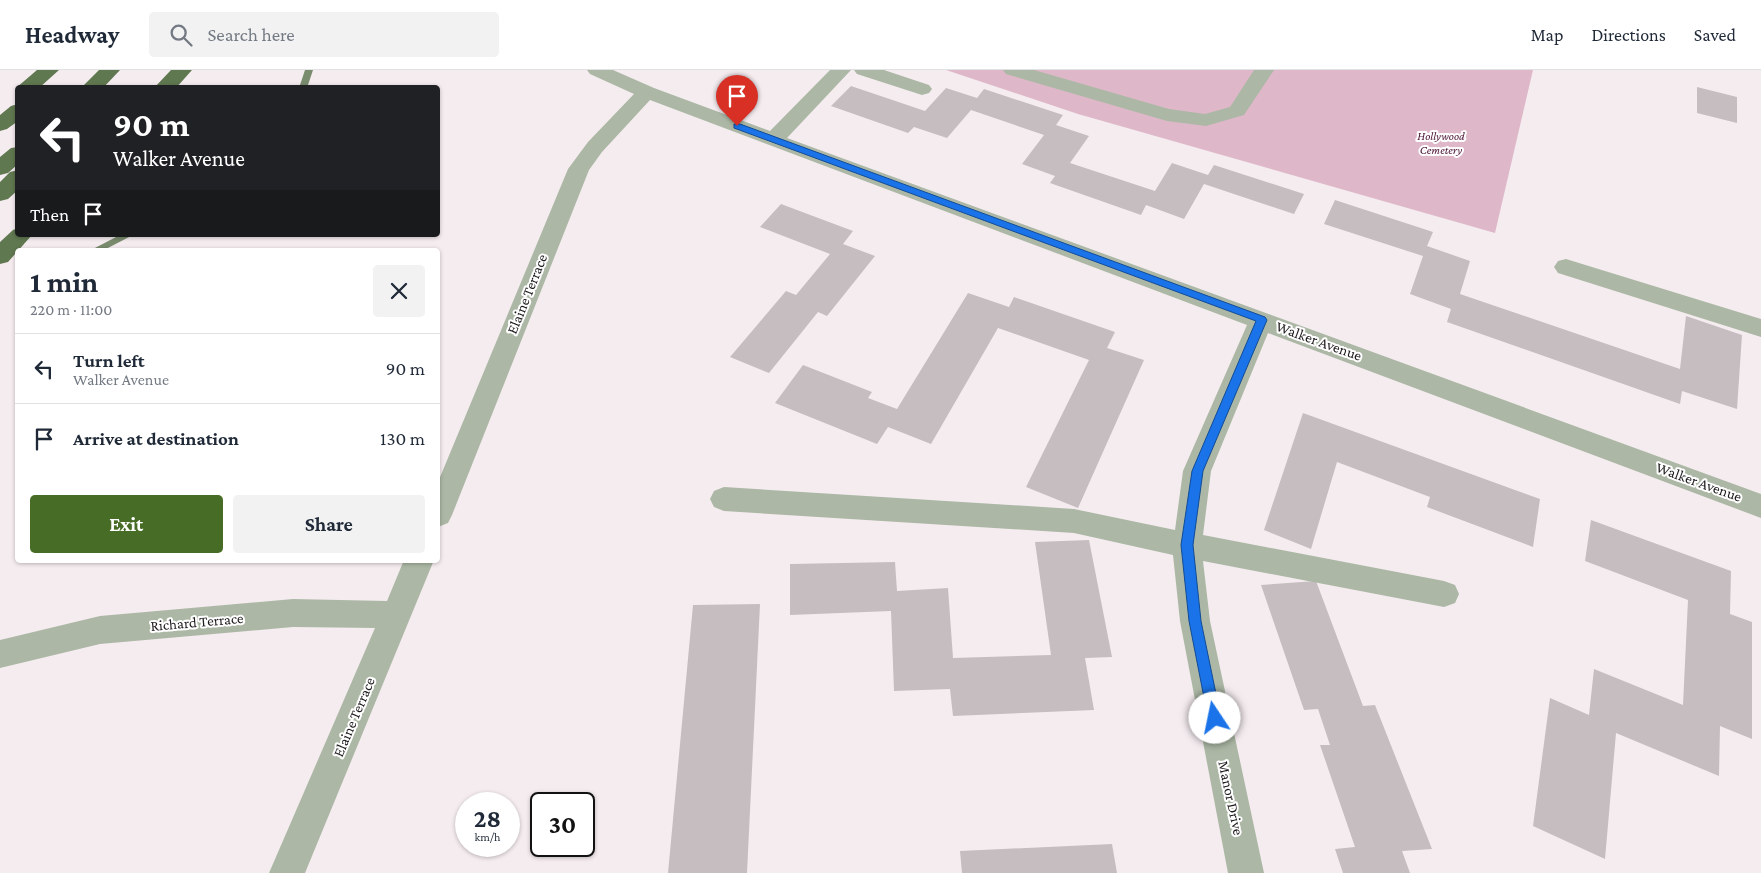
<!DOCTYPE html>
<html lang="en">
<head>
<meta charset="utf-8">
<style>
	:root { --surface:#fff; --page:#f2f2f3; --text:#1f2937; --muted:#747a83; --line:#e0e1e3; --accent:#466c26 }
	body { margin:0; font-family:"Crimson Pro",serif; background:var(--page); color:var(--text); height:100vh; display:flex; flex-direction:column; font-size:19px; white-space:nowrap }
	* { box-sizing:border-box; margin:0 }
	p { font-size:16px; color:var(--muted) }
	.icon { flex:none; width:28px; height:28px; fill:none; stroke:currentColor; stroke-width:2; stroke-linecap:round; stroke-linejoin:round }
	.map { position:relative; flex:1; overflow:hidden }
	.details { position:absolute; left:15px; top:178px; width:425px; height:315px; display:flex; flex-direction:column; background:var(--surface); border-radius:5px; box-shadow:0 1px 4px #0004 }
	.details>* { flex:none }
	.guide { position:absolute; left:15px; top:15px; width:425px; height:152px; border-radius:5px; box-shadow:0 1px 4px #0004; background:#202124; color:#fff; overflow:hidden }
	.speed { position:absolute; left:455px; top:722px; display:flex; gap:10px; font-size:25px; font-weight:700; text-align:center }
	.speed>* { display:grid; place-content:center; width:65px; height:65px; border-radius:50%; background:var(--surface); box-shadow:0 1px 4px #0004; line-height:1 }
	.speed small { font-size:12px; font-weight:400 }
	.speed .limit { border:2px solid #111; border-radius:8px; background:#fff; color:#111 }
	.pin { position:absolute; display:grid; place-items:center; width:42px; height:42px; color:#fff; margin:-51px -21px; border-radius:50% 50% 50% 0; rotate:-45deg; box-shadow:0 0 5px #0007 }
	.pin .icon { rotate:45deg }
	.me { position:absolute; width:55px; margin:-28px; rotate:349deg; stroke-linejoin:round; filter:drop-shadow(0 0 4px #0008) }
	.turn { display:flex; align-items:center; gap:18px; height:105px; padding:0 15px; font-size:22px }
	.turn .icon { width:65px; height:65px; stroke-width:2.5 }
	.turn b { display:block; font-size:35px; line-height:42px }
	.then { display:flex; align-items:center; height:48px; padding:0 15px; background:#0003; gap:10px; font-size:19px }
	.round { display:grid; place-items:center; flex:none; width:52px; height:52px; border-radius:5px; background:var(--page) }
	.headline { display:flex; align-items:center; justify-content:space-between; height:85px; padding:0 15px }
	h1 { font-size:30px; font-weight:700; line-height:38px }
	.cta { display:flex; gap:10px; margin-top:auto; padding:10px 15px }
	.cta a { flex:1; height:58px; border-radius:5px; background:var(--accent); color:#fff; font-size:20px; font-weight:700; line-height:58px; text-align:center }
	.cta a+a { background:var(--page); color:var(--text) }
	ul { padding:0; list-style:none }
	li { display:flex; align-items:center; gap:15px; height:70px; padding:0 15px; border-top:1px solid var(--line) }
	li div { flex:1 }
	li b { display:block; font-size:19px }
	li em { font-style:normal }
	header { display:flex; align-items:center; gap:30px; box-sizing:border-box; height:70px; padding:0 25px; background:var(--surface); border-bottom:1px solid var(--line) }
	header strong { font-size:24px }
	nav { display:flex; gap:28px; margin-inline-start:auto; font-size:18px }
	.search { width:350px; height:45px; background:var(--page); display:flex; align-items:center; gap:12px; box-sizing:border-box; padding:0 18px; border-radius:5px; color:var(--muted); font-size:19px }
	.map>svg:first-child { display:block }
	.green { fill:#deb8c9 }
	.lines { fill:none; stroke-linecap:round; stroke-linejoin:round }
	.stream { fill:#7a8c6e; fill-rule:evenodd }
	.building { fill:#c5bdc0 }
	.minor { fill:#acb8a5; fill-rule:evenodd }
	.highway { fill:#607850; fill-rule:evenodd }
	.route { fill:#1a73e8; stroke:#114b97 }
	.labels { text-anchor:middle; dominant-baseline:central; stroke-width:4; stroke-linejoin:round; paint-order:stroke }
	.far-park-label { font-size:12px; font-style:italic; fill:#4c1234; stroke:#fff }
	.street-label { font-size:15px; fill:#1e1b1c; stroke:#fff }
</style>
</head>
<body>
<header>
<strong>Headway</strong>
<div class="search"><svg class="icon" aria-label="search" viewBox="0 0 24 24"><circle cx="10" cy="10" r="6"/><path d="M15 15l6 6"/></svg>Search here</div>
<nav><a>Map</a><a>Directions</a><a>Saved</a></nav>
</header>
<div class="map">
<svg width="1761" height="803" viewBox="0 0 1761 803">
	<rect width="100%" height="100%" fill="#f5ecf0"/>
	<path class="green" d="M946,0H1533L1495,163L1078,44Z"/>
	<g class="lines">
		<path class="stream" d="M305,0H313L307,18H299Z
			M120,165H133L104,180H91Z"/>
	</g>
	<path class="building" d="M851,16L925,41L946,18L977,28L984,19L1063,45L1056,55L1089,66L1070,93L1155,121L1172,93L1208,105L1214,95L1304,124L1294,144L1204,114L1184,149L1146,135L1141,145L1050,113L1055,106L1022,94L1044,65L971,40L947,68L914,57L908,63L831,36Z
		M1697,17L1737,27V53L1697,43Z
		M1335,130L1433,162L1427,176L1470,191L1460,224L1680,299L1686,246L1742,265L1737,339L1682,321L1680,334L1447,252L1451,239L1410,224L1423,186L1324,154Z
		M781,134L853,161L843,174L875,186L827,246L818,242L769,303L730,287L786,221L796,225L830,184L760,157Z
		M968,223L1009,237L1014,227L1115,262L1107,278L1144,290L1078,438L1026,417L1089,290L998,258L931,374L888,357L877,374L775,333L803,295L872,322L868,328L897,339Z
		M1303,343L1540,429L1533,477L1427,437L1430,427L1337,392L1311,479L1264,460Z
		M1591,450L1731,501L1730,544L1752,552V669L1720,656L1719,706L1616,663L1605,789L1533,756L1550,628L1589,645L1594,599L1683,635L1688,530L1585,491Z
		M1089,470L1112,587L1085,588L1094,640L953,646L950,619L894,621L891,541L790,545V494L895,492L897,521L948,518L953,588L1051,585L1035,472Z
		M1316,511L1363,636L1375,635L1432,779L1402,781L1410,803H1343L1335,779L1355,777L1320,675H1330L1318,639L1304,640L1261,515Z
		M760,534L747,803H668L693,535Z
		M1112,774L1117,803H962L960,781Z"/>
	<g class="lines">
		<path class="minor" d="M587,0H613L654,18L770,61L830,0H851L787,68L1761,424V448L1268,263L1211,401L1203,465L1444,511L1455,515L1459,524L1455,533L1444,537L1203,491L1210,551L1264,803H1228L1180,551L1173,485L1074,463L724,441L714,437L710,429L714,421L724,417L1074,439L1175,460L1183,401L1247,255L650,30L602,82L589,100L452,445L448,453L438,457V412L568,99L588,72L634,24L590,4Z
			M854,0H884L929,15L932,19L929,23L922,25L857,4Z
			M1003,0H1034L1169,39L1205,44L1230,37L1254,0H1274L1244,45L1206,56L1167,51L1006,4Z
			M1566,189L1761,249V267L1558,203L1554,197L1558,191Z
			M404,490H434L305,803H269L375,558L293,557L100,574L0,598V570L100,546L293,529L387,531Z"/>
		<path class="highway" d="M37,0H59L39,18H18V20L16,18Z
			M99,0H120L103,18H81Z
			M171,0H192L176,18H154Z
			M18,34V51L7,59L0,61V45L11,36Z
			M18,77V94L8,103L0,105V87L11,78Z
			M18,100V120L8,129L0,131V112L10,102Z
			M18,158V165H32L8,192L0,194V172L13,160Z"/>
	</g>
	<path class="route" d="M734,54H740L1265,247L1267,250L1203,401L1193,475L1201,551L1221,648L1219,653L1215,654L1210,653L1208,648L1189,551L1181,475L1192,401L1256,251L734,58Z"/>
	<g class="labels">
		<g class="far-park-label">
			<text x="1441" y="66">Hollywood<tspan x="1441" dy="14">Cemetery</tspan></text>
		</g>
		<g class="street-label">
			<text transform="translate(527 224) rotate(-68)">Elaine Terrace</text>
			<text transform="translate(1319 271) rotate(20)">Walker Avenue</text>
			<text transform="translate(1699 412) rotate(20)">Walker Avenue</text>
			<text transform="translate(197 552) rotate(-5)">Richard Terrace</text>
			<text transform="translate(354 647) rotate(-67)">Elaine Terrace</text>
			<text transform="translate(1231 728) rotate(78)">Manor Drive</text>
		</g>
	</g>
</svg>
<div class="speed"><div>28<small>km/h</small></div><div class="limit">30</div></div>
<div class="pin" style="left:737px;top:56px;background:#d93025"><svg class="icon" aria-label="arrive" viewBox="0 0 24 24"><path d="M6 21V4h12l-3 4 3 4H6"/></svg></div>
<svg class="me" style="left:1215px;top:648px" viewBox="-20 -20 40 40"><circle r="19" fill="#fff"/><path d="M0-13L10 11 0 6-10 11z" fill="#1a73e8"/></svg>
<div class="guide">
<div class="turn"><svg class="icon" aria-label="left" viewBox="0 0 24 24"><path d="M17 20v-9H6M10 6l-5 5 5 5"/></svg><div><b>90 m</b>Walker Avenue</div></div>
<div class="then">Then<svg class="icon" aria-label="arrive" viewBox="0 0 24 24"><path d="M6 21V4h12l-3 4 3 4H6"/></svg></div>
</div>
<section class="details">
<div class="headline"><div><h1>1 min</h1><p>220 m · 11:00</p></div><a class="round"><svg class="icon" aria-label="close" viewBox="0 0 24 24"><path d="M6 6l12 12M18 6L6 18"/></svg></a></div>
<ul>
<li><svg class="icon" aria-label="left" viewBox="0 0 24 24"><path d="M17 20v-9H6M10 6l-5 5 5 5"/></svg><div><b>Turn left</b><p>Walker Avenue</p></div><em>90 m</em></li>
<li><svg class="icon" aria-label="arrive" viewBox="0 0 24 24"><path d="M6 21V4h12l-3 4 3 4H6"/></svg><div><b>Arrive at destination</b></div><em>130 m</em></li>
</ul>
<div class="cta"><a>Exit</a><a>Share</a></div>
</section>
</div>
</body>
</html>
